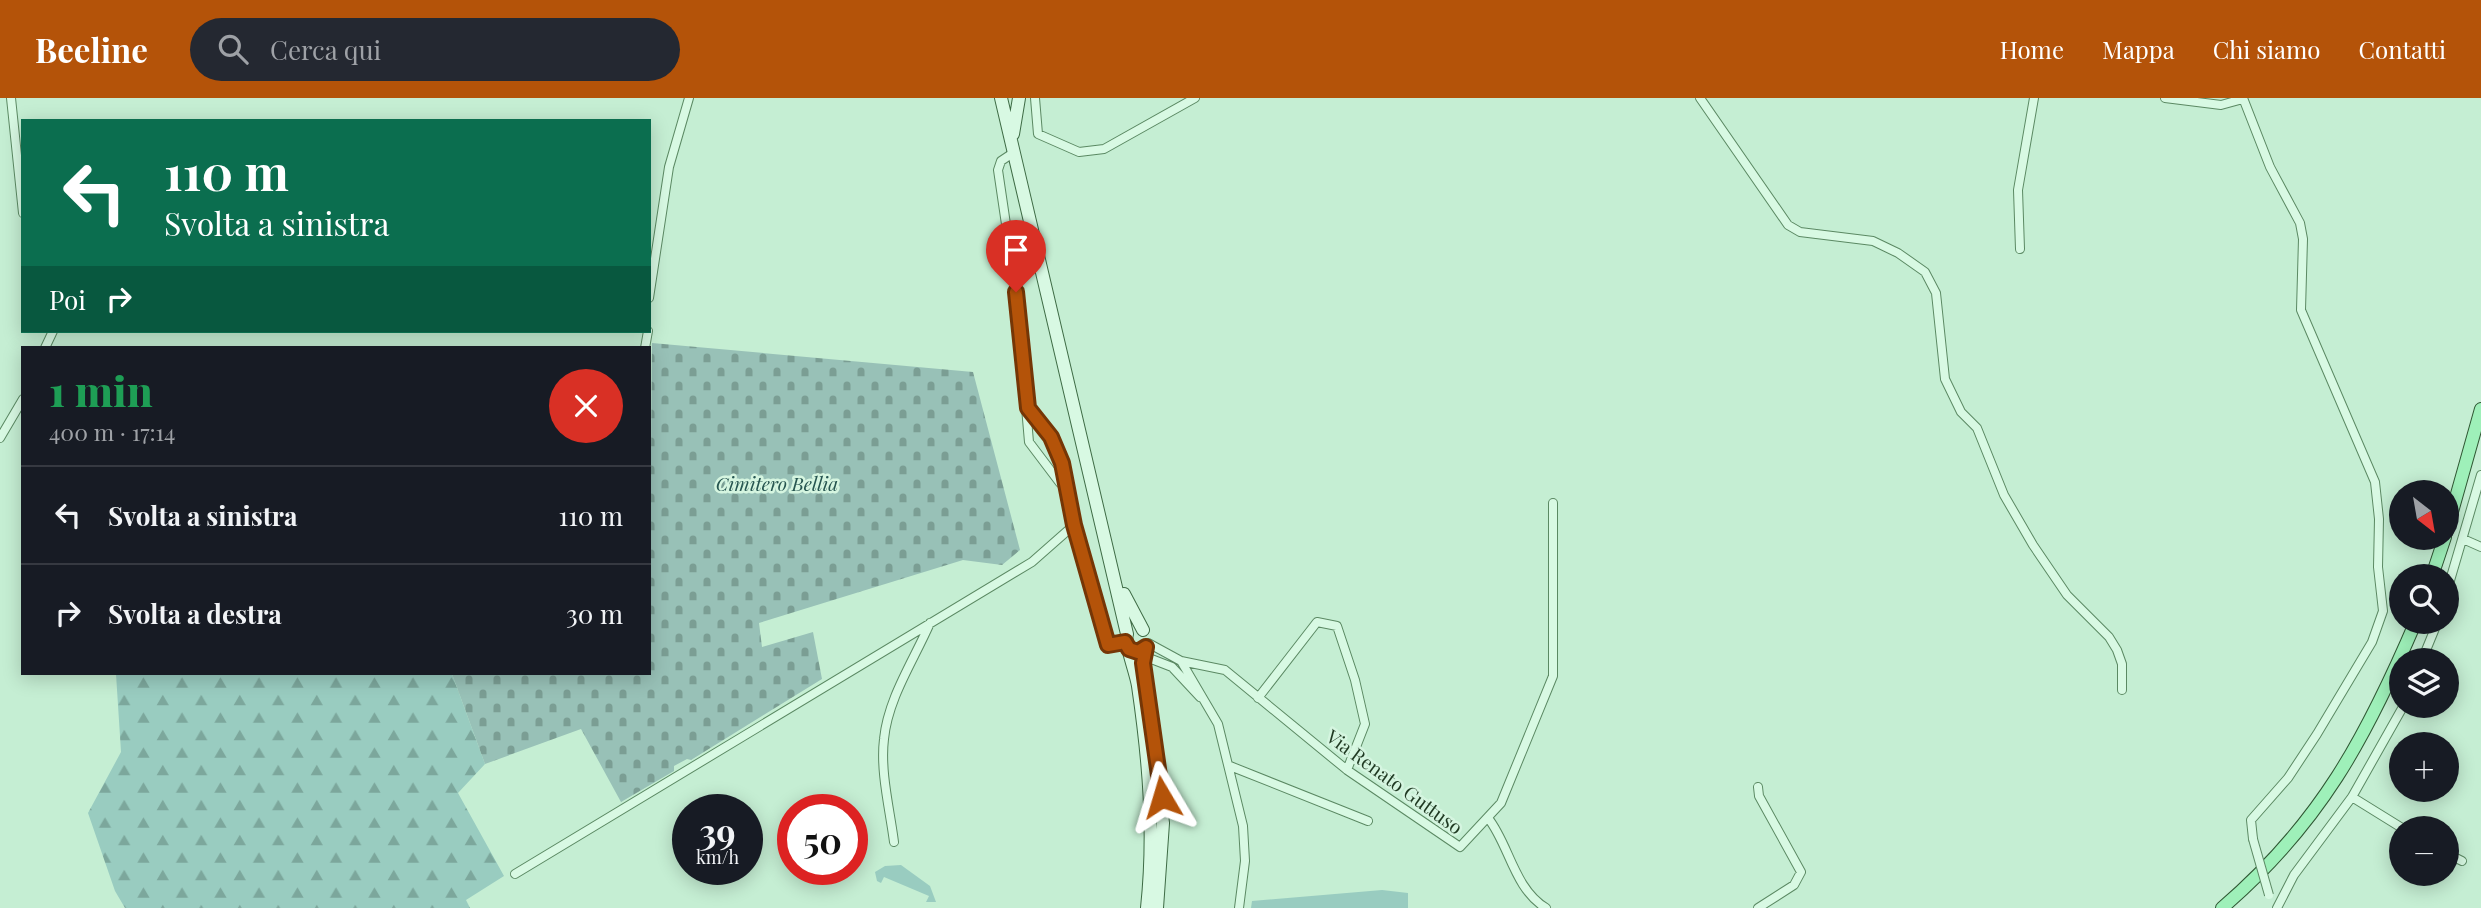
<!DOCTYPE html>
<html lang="it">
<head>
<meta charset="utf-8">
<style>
	:root { --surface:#171b24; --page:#242831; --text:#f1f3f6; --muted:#9ea1a6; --line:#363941; --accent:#b45309 }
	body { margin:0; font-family:"Playfair Display",serif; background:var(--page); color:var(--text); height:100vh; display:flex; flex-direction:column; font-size:26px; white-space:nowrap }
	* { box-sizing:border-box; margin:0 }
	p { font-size:23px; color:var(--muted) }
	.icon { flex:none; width:38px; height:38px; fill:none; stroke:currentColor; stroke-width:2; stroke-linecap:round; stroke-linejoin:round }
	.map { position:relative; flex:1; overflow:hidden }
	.side { position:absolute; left:21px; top:248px; width:630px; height:329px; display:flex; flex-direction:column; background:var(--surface); border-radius:0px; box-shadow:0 4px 18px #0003 }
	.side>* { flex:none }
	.banner { position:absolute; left:21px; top:21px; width:630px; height:214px; border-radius:0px; box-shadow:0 4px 18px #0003; background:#0b6e4f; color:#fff; overflow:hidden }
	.needle { width:46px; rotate:149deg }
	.tools { position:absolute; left:2389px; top:382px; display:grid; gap:14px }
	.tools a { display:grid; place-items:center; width:70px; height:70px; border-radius:50%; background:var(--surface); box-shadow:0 4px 18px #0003; font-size:35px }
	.speed { position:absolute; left:672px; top:696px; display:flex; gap:14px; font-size:35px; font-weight:700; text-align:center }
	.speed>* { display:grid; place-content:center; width:91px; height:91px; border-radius:50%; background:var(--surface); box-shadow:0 4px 18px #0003; line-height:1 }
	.speed small { font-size:18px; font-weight:400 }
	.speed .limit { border:10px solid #d22; background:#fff; color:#111 }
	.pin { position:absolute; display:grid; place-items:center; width:60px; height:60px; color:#fff; margin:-72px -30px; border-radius:50% 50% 50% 0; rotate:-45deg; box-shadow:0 0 7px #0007 }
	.pin .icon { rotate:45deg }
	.me { position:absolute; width:77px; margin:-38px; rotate:353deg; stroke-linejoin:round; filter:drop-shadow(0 0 5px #0008) }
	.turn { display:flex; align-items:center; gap:24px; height:147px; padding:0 28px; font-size:32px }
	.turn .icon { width:91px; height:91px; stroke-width:2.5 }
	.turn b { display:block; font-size:49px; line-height:60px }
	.then { display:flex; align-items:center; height:66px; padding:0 28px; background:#0003; gap:14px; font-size:26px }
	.round { display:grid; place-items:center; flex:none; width:74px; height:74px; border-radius:37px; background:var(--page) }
	.summary { display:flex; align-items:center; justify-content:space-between; height:119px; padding:0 28px }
	h1 { font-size:42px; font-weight:800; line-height:52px; color:#1e9e55 }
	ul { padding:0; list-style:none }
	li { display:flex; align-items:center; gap:21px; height:98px; padding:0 28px; border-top:2px solid var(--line) }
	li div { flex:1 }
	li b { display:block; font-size:26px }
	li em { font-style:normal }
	header { display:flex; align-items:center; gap:42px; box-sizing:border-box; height:98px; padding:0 35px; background:var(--accent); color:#fff }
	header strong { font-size:33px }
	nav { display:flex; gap:38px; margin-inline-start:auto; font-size:24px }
	.search { width:490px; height:63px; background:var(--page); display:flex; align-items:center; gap:18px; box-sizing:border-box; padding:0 24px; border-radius:38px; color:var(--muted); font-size:26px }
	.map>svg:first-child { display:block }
	.grass { fill:#99ccc0 }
	.forest { fill:url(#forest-firs) }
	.cemetery { fill:url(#cemetery-stones) }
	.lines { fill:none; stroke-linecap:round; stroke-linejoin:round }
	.minor-casing { stroke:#5b8963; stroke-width:10 }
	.secondary-casing { stroke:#3e6b45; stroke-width:14 }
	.primary-casing { stroke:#2f5733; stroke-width:14 }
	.minor { stroke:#d8f9e3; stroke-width:8 }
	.secondary { stroke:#d8f9e3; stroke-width:12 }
	.primary { stroke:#9ef0b9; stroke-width:12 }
	.minor-bridge-casing { stroke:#5b8963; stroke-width:10; stroke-linecap:butt }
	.minor-bridge { stroke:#d8f9e3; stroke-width:8 }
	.route-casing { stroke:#753606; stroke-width:18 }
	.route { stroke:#b45309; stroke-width:12 }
	.labels { text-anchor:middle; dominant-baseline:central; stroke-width:5; stroke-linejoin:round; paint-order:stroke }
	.park-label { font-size:19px; font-style:italic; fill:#265550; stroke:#d5f5e0 }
	.street-label { font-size:19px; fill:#1f3922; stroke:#d5f5e0 }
</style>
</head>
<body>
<header>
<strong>Beeline</strong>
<div class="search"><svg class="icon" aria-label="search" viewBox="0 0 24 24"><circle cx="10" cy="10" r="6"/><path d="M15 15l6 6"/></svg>Cerca qui</div>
<nav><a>Home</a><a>Mappa</a><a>Chi siamo</a><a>Contatti</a></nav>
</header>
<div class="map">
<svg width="2481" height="810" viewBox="0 0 2481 810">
	<defs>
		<pattern id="forest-firs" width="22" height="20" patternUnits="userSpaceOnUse" patternTransform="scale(1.75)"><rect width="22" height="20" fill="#99ccc0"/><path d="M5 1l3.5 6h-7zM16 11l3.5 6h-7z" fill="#7ca79c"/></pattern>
		<pattern id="cemetery-stones" width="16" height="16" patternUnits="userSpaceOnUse" patternTransform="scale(1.75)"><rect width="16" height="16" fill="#98c1b7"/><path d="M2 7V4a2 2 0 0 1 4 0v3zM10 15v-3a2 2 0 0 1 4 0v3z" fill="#7b9e94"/></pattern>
	</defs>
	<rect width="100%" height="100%" fill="#c5eed3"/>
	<path class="grass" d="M901,767L930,788L936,804H926L929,798L884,779L881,785L877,783L875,774L885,768Z
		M1382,792L1408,795V810H1251L1252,803Z"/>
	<path class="forest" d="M116,576H452L485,666L458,695L504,778L466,802L470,810H125L115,793L88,715L121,654Z"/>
	<path class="cemetery" d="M652,245L973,274L1020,452L1002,467L963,462L759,525L762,549L813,534L822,581L691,662L687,661L674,668V673L621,704L581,631L485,666L452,576H649Z"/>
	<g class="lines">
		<defs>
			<path id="minor" d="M11,0L23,115
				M1035,0L1038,36L1079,54L1104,51L1195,0
				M1700,0L1788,127L1800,134L1873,143L1898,155L1925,174L1936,195L1945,281L1961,314L1977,330L2004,397L2033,447L2067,497L2109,539L2117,552L2122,566V592
				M2165,0L2221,7L2243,1
				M2243,0L2270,69L2300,125L2303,141L2301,212L2375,384L2379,421L2378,469L2383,513L2372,544L2317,636L2288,680L2251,722L2253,741
				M1013,55L1001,63L998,72L1016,194L1029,344L1060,385L1066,388
				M2020,151L2018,92L2034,0
				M649,200L669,69L689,0
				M45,250L53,233
				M645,250L648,233
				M1028,310C1062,348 1063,381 1074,428C1084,467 1094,508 1108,547L1125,544
				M0,340L23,301
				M2463,441L2481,449
				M2446,496L2481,377
				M1148,545L1181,563L1218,626L1243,728L1245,763L1239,810
				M1141,557L1172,569L1200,599
				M2422,562L2438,523
				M1181,563L1225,572L1347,672L1460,749L1501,705L1553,578V405
				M1258,600L1317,524L1337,528L1355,582L1365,626L1347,672
				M1230,668L1368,723
				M1758,689L1759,698L1801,774L1794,787L1758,810
				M2352,699L2402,730
				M1488,720C1509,746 1514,791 1546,810
				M894,744C890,712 880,674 884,641C888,600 914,562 930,525
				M2446,755L2462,763
				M515,776L1032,464L1074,427
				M2277,810L2294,777L2352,699L2404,607"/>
			<path id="secondary" d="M1001,0L1127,536C1124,545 1136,574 1138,588C1149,663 1155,734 1147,810
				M1013,36L1019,0
				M1124,496L1143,532
				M1145,580L1143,558L1146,549
				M1149,605L1163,725L1157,810"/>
			<path id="primary" d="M2446,435L2481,311
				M2432,478L2445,439
				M2222,810C2320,726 2366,640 2416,523"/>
		</defs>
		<use href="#minor" class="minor-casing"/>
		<use href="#secondary" class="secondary-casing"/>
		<use href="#primary" class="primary-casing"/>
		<use href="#minor" class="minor"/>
		<use href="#secondary" class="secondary"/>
		<use href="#primary" class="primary"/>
		<defs>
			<path id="minor-bridge" d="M2253,741L2269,797"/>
		</defs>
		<use href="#minor-bridge" class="minor-bridge-casing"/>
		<use href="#minor-bridge" class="minor-bridge"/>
	</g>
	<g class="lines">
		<defs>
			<path id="route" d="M1016,194L1028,310L1051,339L1062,365L1074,427L1108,547L1125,544L1129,551L1138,554L1146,549L1143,565L1162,699"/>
		</defs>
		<use href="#route" class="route-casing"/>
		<use href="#route" class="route"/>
	</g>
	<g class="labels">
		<g class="park-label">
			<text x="777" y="385">Cimitero Bellia</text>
		</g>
		<g class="street-label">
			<text transform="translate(1395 683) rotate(36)">Via Renato Guttuso</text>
		</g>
	</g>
</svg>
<div class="tools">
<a><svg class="needle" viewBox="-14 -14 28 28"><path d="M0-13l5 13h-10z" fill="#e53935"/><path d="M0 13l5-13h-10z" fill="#9ea1a6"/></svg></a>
<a><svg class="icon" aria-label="search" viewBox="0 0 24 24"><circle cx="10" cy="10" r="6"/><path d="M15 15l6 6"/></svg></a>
<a><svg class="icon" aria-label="layers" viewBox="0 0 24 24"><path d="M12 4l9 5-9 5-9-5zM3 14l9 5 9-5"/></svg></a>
<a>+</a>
<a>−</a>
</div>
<div class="speed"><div>39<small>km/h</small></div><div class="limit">50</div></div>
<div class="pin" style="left:1016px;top:194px;background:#d93025"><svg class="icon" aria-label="arrive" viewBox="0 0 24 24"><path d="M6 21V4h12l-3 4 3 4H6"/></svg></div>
<svg class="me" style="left:1162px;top:699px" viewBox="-20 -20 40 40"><path d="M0-17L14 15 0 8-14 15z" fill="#b45309" stroke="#fff" stroke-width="4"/></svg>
<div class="banner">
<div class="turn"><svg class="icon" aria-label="left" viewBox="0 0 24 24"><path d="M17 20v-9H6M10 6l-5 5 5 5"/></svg><div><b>110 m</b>Svolta a sinistra</div></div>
<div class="then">Poi<svg class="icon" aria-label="right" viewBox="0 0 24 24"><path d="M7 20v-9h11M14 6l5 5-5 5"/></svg></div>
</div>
<section class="side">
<div class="summary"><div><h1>1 min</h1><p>400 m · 17:14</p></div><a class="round" style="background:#d93025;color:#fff"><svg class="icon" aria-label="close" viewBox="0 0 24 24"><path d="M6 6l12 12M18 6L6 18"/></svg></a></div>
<ul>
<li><svg class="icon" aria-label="left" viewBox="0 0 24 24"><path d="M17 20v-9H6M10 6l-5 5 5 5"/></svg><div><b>Svolta a sinistra</b></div><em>110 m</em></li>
<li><svg class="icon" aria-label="right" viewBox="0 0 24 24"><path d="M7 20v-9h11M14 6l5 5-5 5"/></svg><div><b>Svolta a destra</b></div><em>30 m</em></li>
</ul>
</section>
</div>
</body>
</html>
